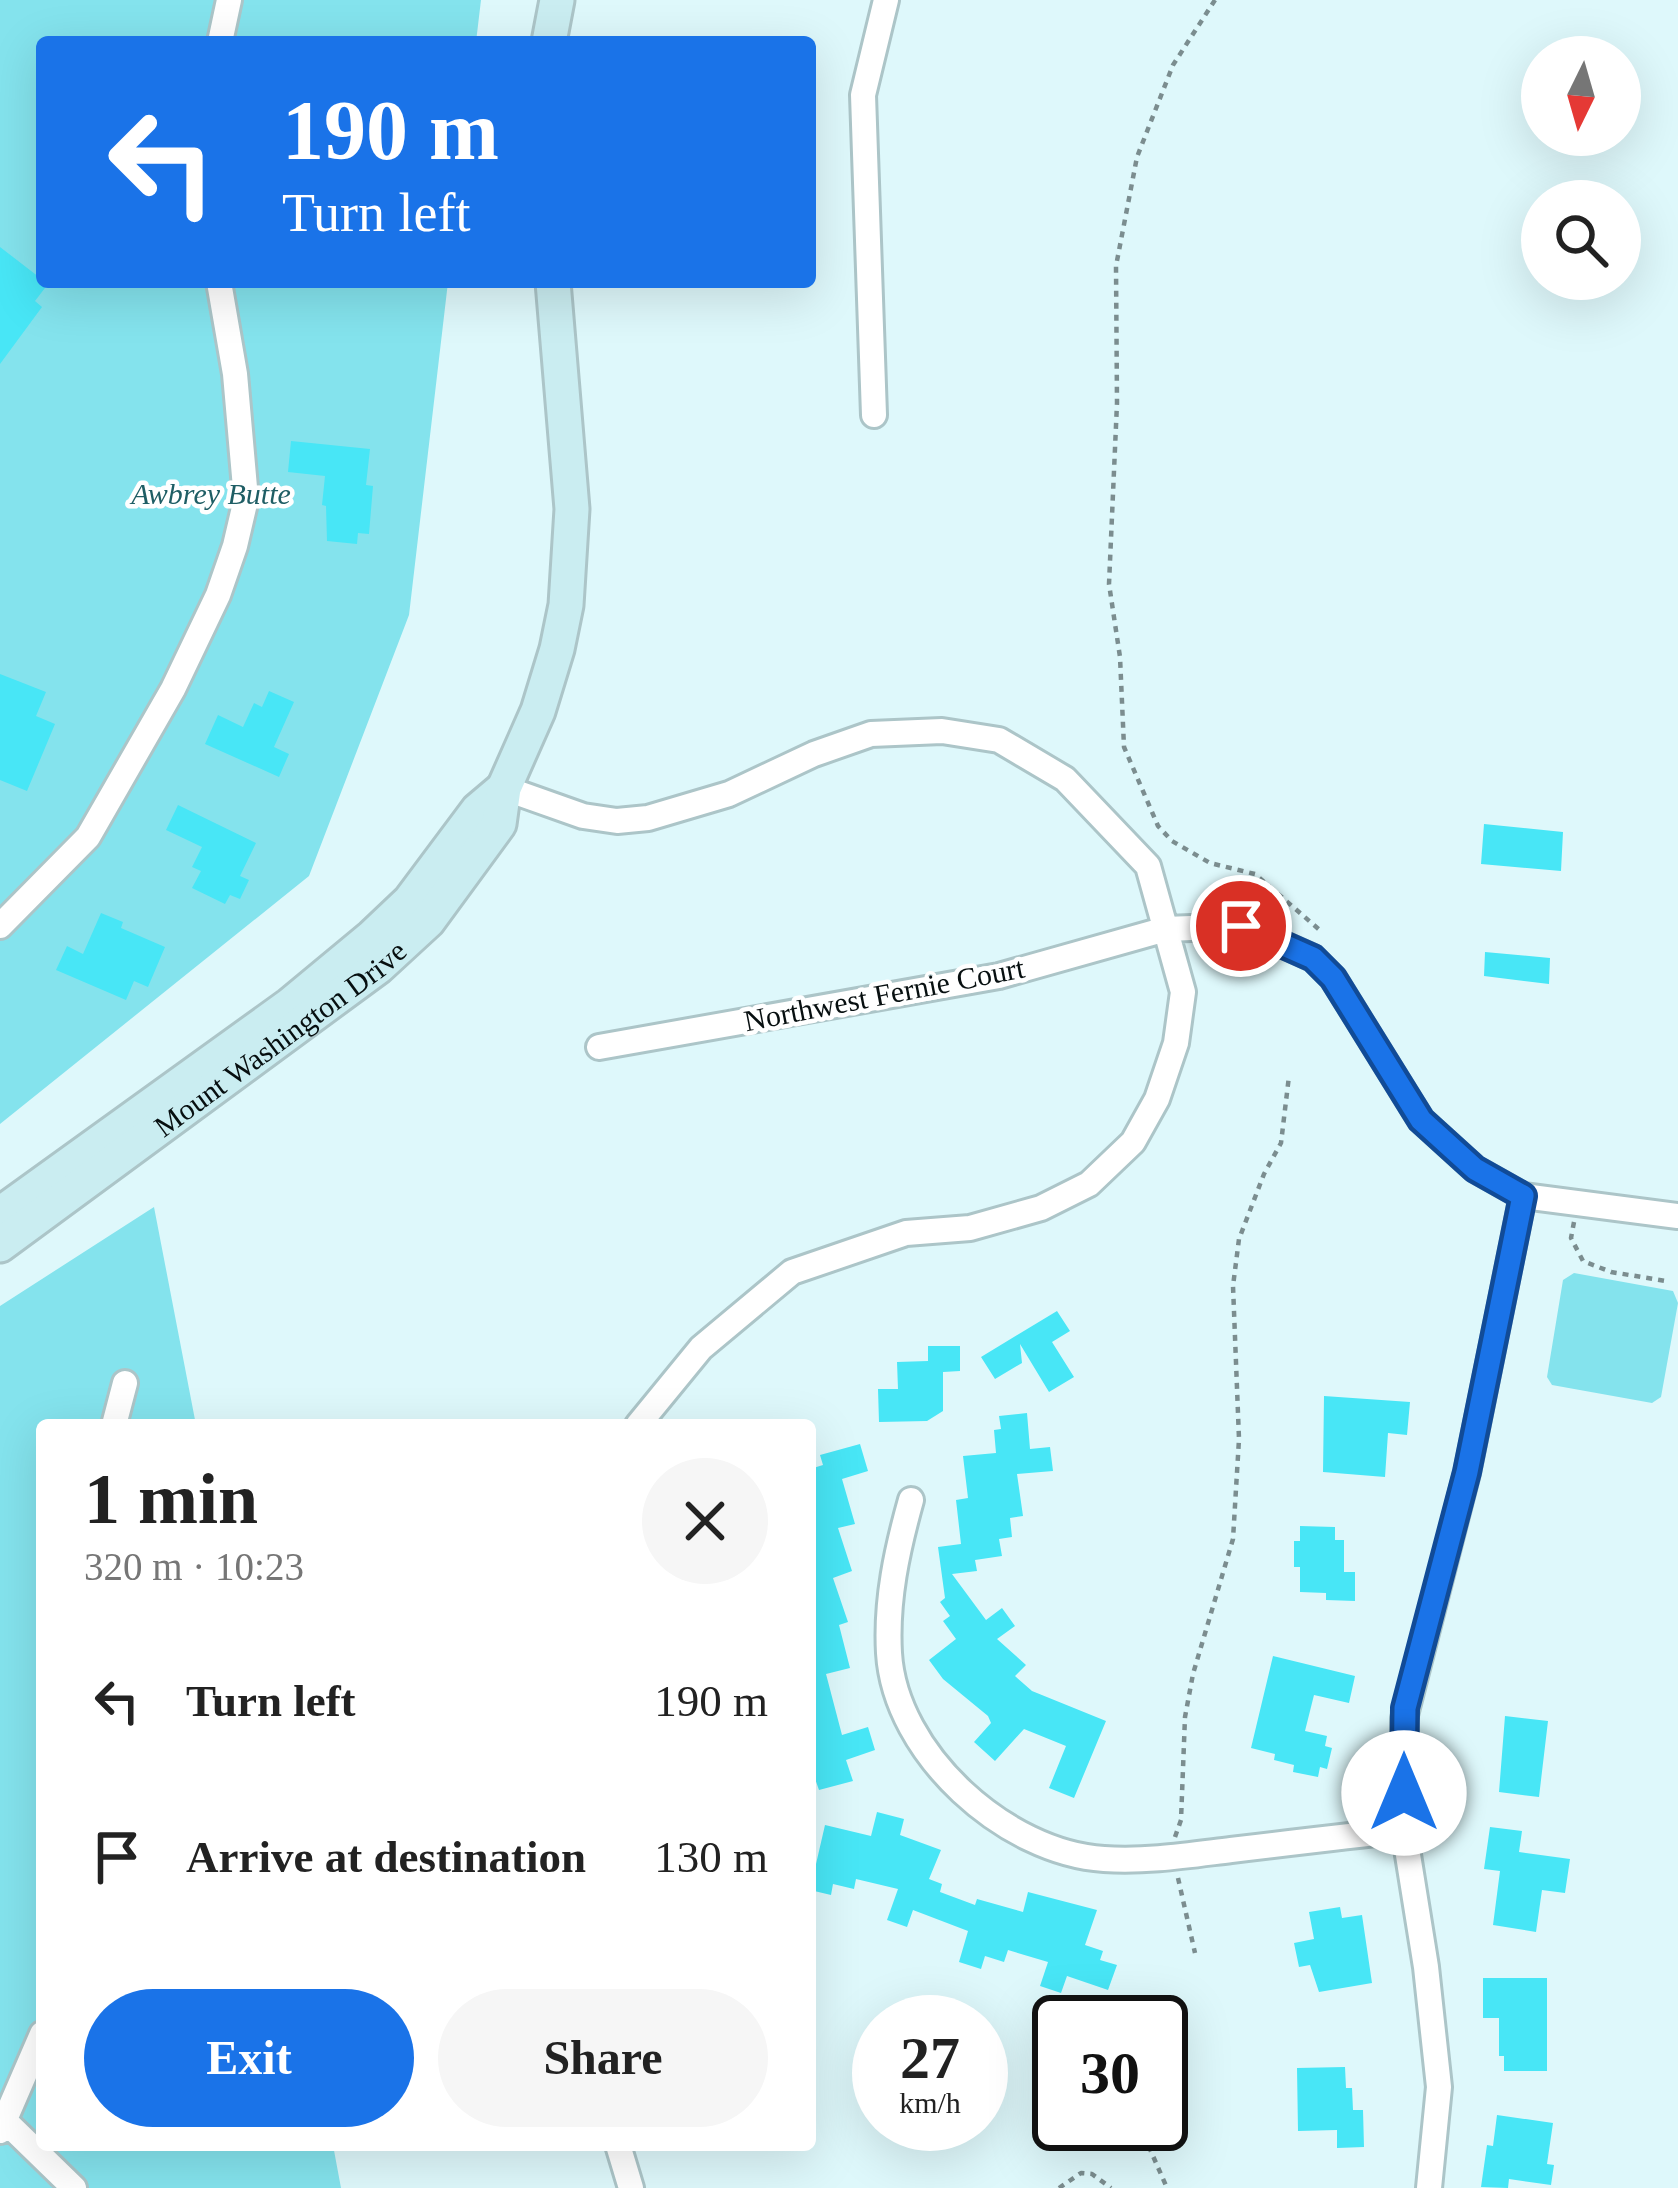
<!DOCTYPE html>
<html lang="en">
<head>
<meta charset="utf-8">
<style>
	:root { --surface:#fff; --page:#f6f6f6; --text:#222; --muted:#767676; --accent:#1a73e8 }
	body { margin:0; font-family:"Times New Roman",serif; background:var(--page); color:var(--text); height:100vh; display:flex; flex-direction:column; font-size:45px; white-space:nowrap }
	* { box-sizing:border-box; margin:0 }
	p { font-size:39px; color:var(--muted) }
	.icon { flex:none; width:66px; height:66px; fill:none; stroke:currentColor; stroke-width:2; stroke-linecap:round; stroke-linejoin:round }
	.map { position:relative; flex:1; overflow:hidden }
	.sheet { position:absolute; left:36px; top:1419px; width:780px; height:732px; display:flex; flex-direction:column; background:var(--surface); border-radius:12px; box-shadow:0 12px 48px #0002 }
	.sheet>* { flex:none }
	.hud { position:absolute; left:36px; top:36px; width:780px; height:252px; border-radius:12px; box-shadow:0 12px 48px #0002; background:#1a73e8; color:#fff; overflow:hidden }
	.needle { width:78px; rotate:185deg }
	.fabs { position:absolute; left:1521px; top:36px; display:grid; gap:24px }
	.fabs a { display:grid; place-items:center; width:120px; height:120px; border-radius:50%; background:var(--surface); box-shadow:0 12px 48px #0002; font-size:60px }
	.speed { position:absolute; left:852px; top:1995px; display:flex; gap:24px; font-size:60px; font-weight:700; text-align:center }
	.speed>* { display:grid; place-content:center; width:156px; height:156px; border-radius:50%; background:var(--surface); box-shadow:0 12px 48px #0002; line-height:1 }
	.speed small { font-size:30px; font-weight:400 }
	.speed .limit { border:6px solid #111; border-radius:18px; background:#fff; color:#111 }
	.pin { position:absolute; display:grid; place-items:center; width:102px; height:102px; color:#fff; margin:-51px; border:6px solid #fff; border-radius:50%; box-shadow:0 3px 12px #0007 }
	.me { position:absolute; width:132px; margin:-66px; rotate:0deg; stroke-linejoin:round; filter:drop-shadow(0 0 9px #0008) }
	.turn { display:flex; align-items:center; gap:42px; height:252px; padding:0 48px; font-size:54px }
	.turn .icon { width:156px; height:156px; stroke-width:2.5 }
	.turn b { display:block; font-size:84px; line-height:102px }
	.round { display:grid; place-items:center; flex:none; width:126px; height:126px; border-radius:63px; background:var(--page) }
	.head { display:flex; align-items:center; justify-content:space-between; height:204px; padding:0 48px }
	h1 { font-size:72px; font-weight:700; line-height:90px }
	.button { display:flex; gap:24px; margin-top:auto; padding:24px 48px }
	.button a { flex:1; height:138px; border-radius:72px; background:var(--accent); color:#fff; font-size:48px; font-weight:700; line-height:138px; text-align:center }
	.button a+a { background:var(--page); color:var(--text) }
	ul { padding:0; list-style:none }
	li { display:flex; align-items:center; gap:36px; height:156px; padding:0 48px }
	li div { flex:1 }
	li b { display:block; font-size:45px }
	li em { font-style:normal }
	.map>svg:first-child { display:block }
	.green { fill:#84e3ed }
	.building { fill:#48e6f6 }
	.lines { fill:none; stroke-linecap:round; stroke-linejoin:round }
	.street-casing { stroke:#acc5c8; stroke-width:30 }
	.secondary-casing { stroke:#acc5c8; stroke-width:39 }
	.path { stroke:#7b8d8f; stroke-width:4.5; stroke-dasharray:6 6; stroke-linecap:butt }
	.street { stroke:#fff; stroke-width:24 }
	.secondary { stroke:#caedf1; stroke-width:33 }
	.route-casing { stroke:#114b97; stroke-width:30 }
	.route { stroke:#1a73e8; stroke-width:21 }
	.labels { text-anchor:middle; dominant-baseline:central; stroke-width:9; stroke-linejoin:round; paint-order:stroke }
	.park-label { font-size:30px; font-style:italic; fill:#1f5e65; stroke:#fff }
	.street-label { font-size:30px; fill:#070f10; stroke:#fff }
</style>
</head>
<body>
<div class="map">
<svg width="1678" height="2188" viewBox="0 0 1678 2188">
	<rect width="100%" height="100%" fill="#def8fb"/>
	<path class="green" d="M0,0H481L476,42H42V282H448L409,615L309,876L0,1124Z
		M154,1207L196,1425H42V2145H333L341,2188H0V1306Z
		M1574,1273L1673,1291L1678,1303L1661,1397L1652,1403L1552,1385L1547,1377L1563,1280Z"/>
	<path class="building" d="M0,247L48,284L35,301L42,307L0,364Z
		M291,441L370,449L366,485L373,486L369,534L358,533L357,544L327,541L326,506L322,505L325,476L288,472Z
		M0,674L46,692L36,716L55,724L27,791L0,780Z
		M269,691L294,702L274,747L289,754L279,777L205,744L218,715L243,727L254,703L262,707Z
		M178,805L256,843L240,876L249,880L240,899L230,895L225,904L192,888L201,871L192,867L202,847L166,830Z
		M1484,824L1563,832L1561,871L1481,864Z
		M101,913L123,922L121,928L165,947L148,987L134,981L126,1000L56,970L67,946L83,954Z
		M1485,952L1550,958L1549,984L1484,976Z
		M1057,1311L1070,1331L1052,1342L1074,1377L1049,1392L1020,1344L1022,1363L995,1379L981,1357Z
		M928,1346H960V1371L943,1372V1411L927,1421L879,1422L878,1389H898L897,1362L928,1361Z
		M1324,1396L1410,1402L1407,1435L1388,1433L1385,1477L1323,1472Z
		M1027,1413L1030,1449L1050,1447L1053,1471L1017,1474L1023,1516L1010,1518L1012,1537L999,1539L1002,1556L975,1560L977,1571L952,1574L986,1620L1002,1608L1015,1626L997,1639L1026,1665L1015,1676L1032,1691L1106,1721L1074,1798L1049,1788L1066,1746L1024,1729L995,1761L974,1742L991,1723L988,1716L943,1679L929,1660L956,1639L943,1621L950,1616L940,1602L945,1598L938,1547L961,1544L956,1500L968,1498L963,1456L996,1453L994,1430L1001,1429L999,1416Z
		M860,1444L868,1471L842,1479L855,1524L838,1528L852,1571L833,1578L848,1622L839,1625L850,1668L826,1674L842,1735L868,1727L875,1750L846,1760L853,1781L819,1790L813,1773L810,1774V1469L823,1465L820,1455Z
		M1300,1526L1335,1527V1540H1344V1572H1355V1601L1326,1600V1593L1300,1592V1567H1294V1541H1300Z
		M1273,1656L1355,1676L1349,1703L1314,1695L1305,1731L1327,1736L1325,1746L1332,1748L1327,1769L1320,1767L1318,1777L1293,1772L1294,1765L1274,1760L1275,1754L1251,1748Z
		M1505,1716L1548,1721L1539,1797L1499,1792Z
		M877,1812L904,1819L900,1835L941,1850L929,1879L942,1884L940,1892L975,1905L977,1899L1023,1912L1028,1892L1097,1910L1085,1945L1103,1951L1100,1960L1117,1965L1108,1990L1067,1976L1061,1993L1040,1986L1048,1962L1008,1950L1004,1962L985,1956L981,1969L959,1962L968,1931L913,1910L907,1927L887,1920L898,1889L856,1879L854,1889L833,1884L831,1895L810,1890L825,1825L871,1836Z
		M1490,1827L1522,1831L1519,1852L1570,1859L1565,1893L1542,1890L1536,1932L1493,1925L1500,1871L1484,1869Z
		M1340,1907L1342,1918L1362,1915L1372,1983L1319,1992L1310,1965L1299,1967L1294,1943L1314,1939L1309,1912Z
		M1483,1978H1547V2071H1504V2056H1499V2018H1483Z
		M1345,2067L1346,2088H1352L1353,2110H1363L1364,2147L1337,2148V2130L1298,2131L1297,2068Z
		M1497,2115L1553,2123L1547,2164L1554,2165L1551,2185L1509,2179L1508,2188L1481,2187L1487,2145L1493,2146Z"/>
	<g class="lines">
		<defs>
			<path id="street" d="M220,42L229,0
				M874,415L863,95L886,0
				M504,788L583,816L617,821L648,818L729,794L814,754L871,734L942,731L999,740L1065,779L1148,866L1183,992L1176,1043L1157,1099L1133,1142L1089,1184L1041,1208L970,1228L906,1233L792,1272L701,1348L638,1425
				M0,926L88,837L173,689L218,595L235,546L246,499L235,374L219,282
				M599,1047L999,976L1166,929L1242,926L1313,958L1333,978L1421,1120L1475,1169L1523,1196L1678,1216
				M114,1425L125,1383
				M911,1500C897,1550 886,1600 889,1653C895,1754 1006,1853 1104,1859C1146,1862 1190,1855 1231,1850C1289,1843 1347,1836 1404,1830
				M0,2116L74,2188
				M0,2131L42,2034
				M618,2145L631,2188
				M1429,2188L1439,2087L1426,1967L1404,1830V1719L1467,1473L1523,1196"/>
			<g id="secondary">
				<path d="M549,42L557,0"/>
				<path d="M0,1214L290,1005L372,937L410,901L478,810L504,788"/>
				<path id="s1" d="M0,1245L378,967L428,921L499,824L504,788L538,711L557,649L566,605L572,509L553,282"/>
			</g>
		</defs>
		<use href="#street" class="street-casing"/>
		<use href="#secondary" class="secondary-casing"/>
		<path class="path" d="M1215,0L1173,65L1137,157L1116,266L1117,403L1109,584L1120,657L1124,747L1158,826L1172,841L1210,863L1255,874L1322,932
			M1574,1222L1571,1238L1583,1261L1611,1272L1666,1281
			M1175,1837L1181,1820L1185,1717L1193,1674L1233,1539L1239,1439L1233,1286L1239,1239L1264,1174L1281,1143L1289,1076
			M1178,1878L1195,1953
			M1139,2124L1167,2188
			M1059,2188L1081,2173L1092,2174L1111,2188"/>
		<use href="#street" class="street"/>
		<use href="#secondary" class="secondary"/>
	</g>
	<g class="lines">
		<defs>
			<path id="route" d="M1241,926L1313,958L1333,978L1421,1120L1475,1169L1523,1196L1467,1472L1405,1708L1404,1793"/>
		</defs>
		<use href="#route" class="route-casing"/>
		<use href="#route" class="route"/>
	</g>
	<g class="labels">
		<g class="park-label">
			<text x="211" y="493">Awbrey Butte</text>
		</g>
		<g class="street-label">
			<text transform="translate(884 994) rotate(-11)">Northwest Fernie Court</text>
			<text stroke="none"><textPath href="#s1" startOffset="348">Mount Washington Drive</textPath></text>
		</g>
	</g>
</svg>
<div class="fabs">
<a><svg class="needle" viewBox="-14 -14 28 28"><path d="M0-13l5 13h-10z" fill="#e53935"/><path d="M0 13l5-13h-10z" fill="#767676"/></svg></a>
<a><svg class="icon" aria-label="search" viewBox="0 0 24 24"><circle cx="10" cy="10" r="6"/><path d="M15 15l6 6"/></svg></a>
</div>
<div class="speed"><div>27<small>km/h</small></div><div class="limit">30</div></div>
<div class="pin" style="left:1241px;top:926px;background:#d93025"><svg class="icon" aria-label="arrive" viewBox="0 0 24 24"><path d="M6 21V4h12l-3 4 3 4H6"/></svg></div>
<svg class="me" style="left:1404px;top:1793px" viewBox="-20 -20 40 40"><circle r="19" fill="#fff"/><path d="M0-13L10 11 0 6-10 11z" fill="#1a73e8"/></svg>
<div class="hud">
<div class="turn"><svg class="icon" aria-label="left" viewBox="0 0 24 24"><path d="M17 20v-9H6M10 6l-5 5 5 5"/></svg><div><b>190 m</b>Turn left</div></div>
</div>
<section class="sheet">
<div class="head"><div><h1>1 min</h1><p>320 m · 10:23</p></div><a class="round"><svg class="icon" aria-label="close" viewBox="0 0 24 24"><path d="M6 6l12 12M18 6L6 18"/></svg></a></div>
<ul>
<li><svg class="icon" aria-label="left" viewBox="0 0 24 24"><path d="M17 20v-9H6M10 6l-5 5 5 5"/></svg><div><b>Turn left</b></div><em>190 m</em></li>
<li><svg class="icon" aria-label="arrive" viewBox="0 0 24 24"><path d="M6 21V4h12l-3 4 3 4H6"/></svg><div><b>Arrive at destination</b></div><em>130 m</em></li>
</ul>
<div class="button"><a>Exit</a><a>Share</a></div>
</section>
</div>
</body>
</html>
